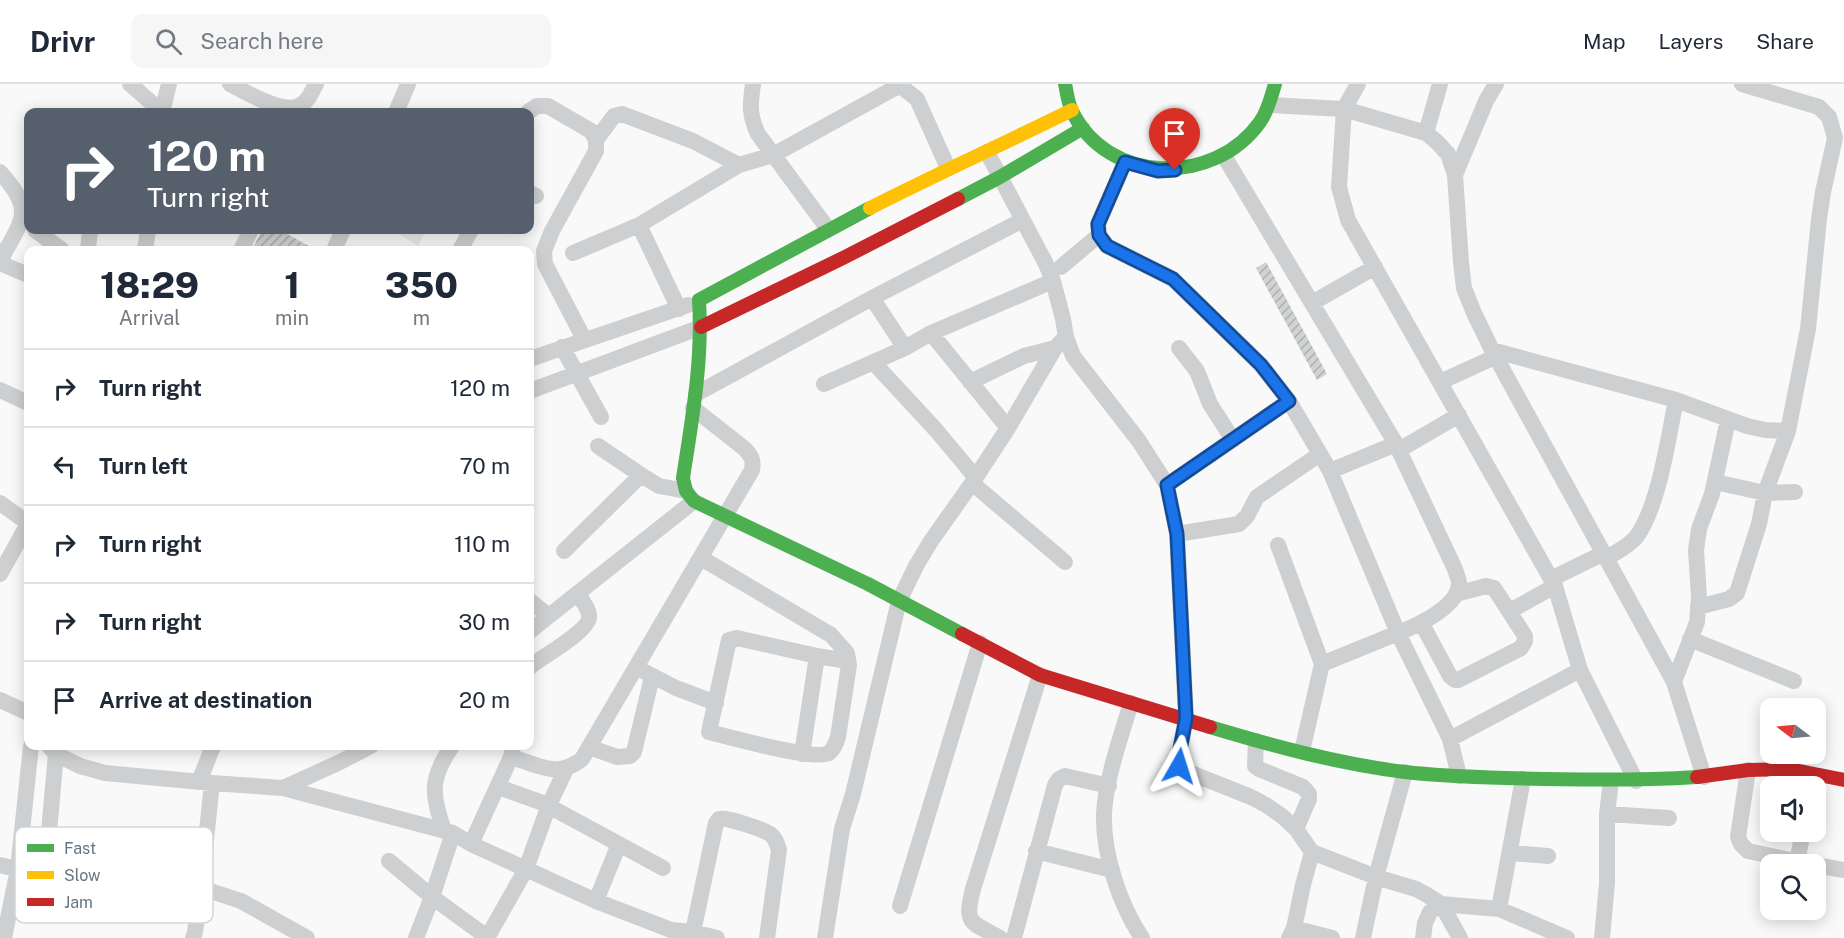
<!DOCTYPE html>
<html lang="en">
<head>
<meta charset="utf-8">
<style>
	:root { --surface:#fff; --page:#f6f6f7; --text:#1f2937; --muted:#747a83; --line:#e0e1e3 }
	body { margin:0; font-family:"Public Sans",sans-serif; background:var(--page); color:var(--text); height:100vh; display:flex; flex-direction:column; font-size:22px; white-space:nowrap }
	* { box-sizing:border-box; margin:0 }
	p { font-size:20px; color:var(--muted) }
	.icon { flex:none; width:33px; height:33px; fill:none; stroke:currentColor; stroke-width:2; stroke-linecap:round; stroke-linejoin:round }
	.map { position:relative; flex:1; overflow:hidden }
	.side { position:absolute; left:24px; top:162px; width:510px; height:504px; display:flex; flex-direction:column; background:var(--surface); border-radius:12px; box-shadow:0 3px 15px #0003 }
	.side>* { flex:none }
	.top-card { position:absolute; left:24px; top:24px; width:510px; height:126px; border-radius:12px; box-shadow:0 3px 15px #0003; background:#56606c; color:#fff; overflow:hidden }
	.needle { width:39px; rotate:286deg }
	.tools { position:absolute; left:1760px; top:614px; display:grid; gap:12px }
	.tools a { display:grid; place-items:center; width:66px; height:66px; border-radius:12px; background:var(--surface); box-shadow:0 3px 15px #0003; font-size:30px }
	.pin { position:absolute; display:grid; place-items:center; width:51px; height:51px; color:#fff; margin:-62px -26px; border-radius:50% 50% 50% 0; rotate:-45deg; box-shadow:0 0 6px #0007 }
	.pin .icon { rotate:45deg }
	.me { position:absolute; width:66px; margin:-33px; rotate:6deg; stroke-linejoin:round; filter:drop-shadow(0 0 4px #0008) }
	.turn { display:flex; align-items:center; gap:21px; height:126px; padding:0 24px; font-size:27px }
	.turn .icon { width:78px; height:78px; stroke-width:2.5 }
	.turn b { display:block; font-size:42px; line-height:51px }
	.eta { display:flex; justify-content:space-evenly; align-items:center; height:102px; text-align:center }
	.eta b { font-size:36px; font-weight:800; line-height:42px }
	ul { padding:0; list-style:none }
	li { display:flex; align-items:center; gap:18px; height:78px; padding:0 24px; border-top:2px solid var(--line) }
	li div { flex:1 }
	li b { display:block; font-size:22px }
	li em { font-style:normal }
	header { display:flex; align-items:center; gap:36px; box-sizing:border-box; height:84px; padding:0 30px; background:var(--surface); border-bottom:2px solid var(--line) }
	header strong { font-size:28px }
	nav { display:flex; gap:33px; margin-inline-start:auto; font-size:21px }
	.search { width:420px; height:54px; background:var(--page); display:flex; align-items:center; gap:15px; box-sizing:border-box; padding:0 21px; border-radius:12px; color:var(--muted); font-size:22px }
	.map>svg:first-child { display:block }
	.green { fill:#e8ebe6 }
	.building { fill:url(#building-hatch) }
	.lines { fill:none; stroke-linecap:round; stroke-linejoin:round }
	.street { stroke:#cecfd0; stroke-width:16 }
	.fast { stroke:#4caf50; stroke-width:14 }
	.slow { stroke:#ffc107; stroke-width:14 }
	.jam { stroke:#c62828; stroke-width:14 }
	.route-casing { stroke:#114b97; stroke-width:15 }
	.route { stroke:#1a73e8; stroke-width:10 }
	.key { fill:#fff; stroke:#d1d6da; stroke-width:1.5 }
	.key-label { font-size:16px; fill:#657683 }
</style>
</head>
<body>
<header>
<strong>Drivr</strong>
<div class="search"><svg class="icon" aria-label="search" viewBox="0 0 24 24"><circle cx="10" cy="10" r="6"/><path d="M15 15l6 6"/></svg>Search here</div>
<nav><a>Map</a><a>Layers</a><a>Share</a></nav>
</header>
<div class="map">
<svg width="1844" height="854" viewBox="0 0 1844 854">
	<defs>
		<pattern id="building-hatch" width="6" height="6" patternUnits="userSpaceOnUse" patternTransform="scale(1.5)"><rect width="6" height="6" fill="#d0d2d3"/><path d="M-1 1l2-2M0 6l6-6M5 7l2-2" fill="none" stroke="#acafb1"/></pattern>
	</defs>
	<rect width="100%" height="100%" fill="#f9f9f9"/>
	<path class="green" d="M393,146H426L418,162Z"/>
	<path class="building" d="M262,146H280L316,166H252Z
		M1266,178L1327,290L1317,296L1256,184Z"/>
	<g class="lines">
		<path class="street" d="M130,0L162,28L169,0
			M230,0C246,8 286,33 302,20C309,16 312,7 316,0
			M753,0C750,21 749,31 758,50L828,145
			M898,0L917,15L948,84
			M1358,0L1344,25L1339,103L1348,136L1555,502L1580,586L1636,697
			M1270,21L1344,25L1426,49L1437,58L1448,70L1455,91L1461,178L1464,204L1474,229L1492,266L1674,598L1704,693
			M396,28L408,0
			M528,28L537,22H548L591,47L596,56V67L552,147L544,167L545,180L584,255
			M1426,49L1440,0
			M596,56L614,32L622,30L693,57L739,81
			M987,68L1046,180L1053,197L1063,235L1066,253L1073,272L1139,357L1167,401
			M1224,72L1396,360L1455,485C1456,489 1459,495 1459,499C1459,523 1416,542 1398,549L1450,655L1459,692
			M1125,78L1098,140L1099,151L1107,162L1173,195L1261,281L1289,317L1330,387L1398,549L1322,580
			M0,88C36,128 22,135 0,177
			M1455,91L1486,17L1496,0
			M530,109L536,112
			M35,146L62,166
			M88,166L90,146
			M145,166L148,146
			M241,166L251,146
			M334,166L343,146
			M460,166L471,146
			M573,169L639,141
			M0,179L28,191
			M1061,183L1099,151
			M872,214L905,264
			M1312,219L1375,183
			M679,225L639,141L739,81L773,71L893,5L902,2
			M931,249L1008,344
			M562,263L601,333
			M1179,264L1197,287L1210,320L1233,356
			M1492,266L1676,316L1747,342L1765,346L1788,347
			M530,275L688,221
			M873,278L936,346L976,394
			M970,298L1024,272L1055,264
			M1440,298L1497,272
			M824,300L905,264L931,249L1053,197
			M0,306L28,319
			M530,307L701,243
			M696,310L872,214L1023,136
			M1289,317L1167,401L1177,450L1186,634L1179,671V682L1183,686L1251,713L1266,721L1282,732L1296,745L1312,768L1376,793L1416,805L1427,811L1441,820L1460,854
			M598,362L641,391L659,402L686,407
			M1399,366L1459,331
			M1330,387L1396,360
			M1715,398L1765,409L1795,408
			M972,399L1065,478
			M0,419L28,439
			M1177,450L1239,440L1247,432L1257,413L1320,370
			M1278,461L1322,580L1302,667
			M564,467L641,391
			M701,474L831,551L847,569L849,581L838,653C836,659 834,665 829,669C815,677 729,653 709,648L729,556L737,554L817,572
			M1607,474C1616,468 1631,461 1637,452C1659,421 1668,355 1676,316
			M0,490L28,440
			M1551,495L1604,469
			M530,517L549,532
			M1698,523L1729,515L1737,509L1759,440L1765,409L1788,347L1808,245L1819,135L1823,108L1835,54L1829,33L1819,23L1742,0
			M1510,527L1555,502
			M1422,540L1450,592L1455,596H1458L1521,564L1525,557V552L1494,504L1486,502L1456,510
			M530,547L694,417
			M1690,555L1794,597
			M530,583C541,573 592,546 589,531C588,523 581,516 578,509
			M645,588L676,604L716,619
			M1674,598L1697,538L1699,514L1696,466L1699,445L1712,410L1728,336
			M0,616L28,629
			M1131,619C1121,652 1105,697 1104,731C1103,771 1120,821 1142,854
			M1450,655L1580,586
			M1256,657L1255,682L1259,685L1303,703L1309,710V715L1296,745
			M49,662L56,670L80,682L105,689L212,699L283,704L453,749L471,760L596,817L671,846L693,848L717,854
			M589,663L617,673L630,672L634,668L652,593
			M56,670L45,792L200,813L212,699
			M802,670L817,572L848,577
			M511,673C539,681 557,695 582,675L752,386C754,376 751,372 745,365L693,324
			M1748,686L1738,753L1741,760L1748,767L1809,780
			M199,698L213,662
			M498,703L543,719L663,784
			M283,704L338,679L371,662
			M1607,730L1669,734
			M444,747C432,709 429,696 452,662
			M471,760L511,673L513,664
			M1036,767L1112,786
			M1511,769L1548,772
			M389,777L432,813L487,853
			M1797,778L1803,747
			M0,781L45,792
			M1815,781L1844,786
			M201,804L241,817L307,854
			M596,817L619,760
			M900,822L980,559
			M1499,825L1523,695
			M1294,844L1332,854
			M693,848L716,739L719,735C727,733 762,745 770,750C776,754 777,760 779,766L767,854
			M4,854L18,785L31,662
			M193,854L195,848L200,813
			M416,854L432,813L453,749
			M487,854L526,785L549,721L566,685
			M825,854L842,745L853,710L899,517L916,482L931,457L972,399L1008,344L1055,264L1066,253
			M1000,854C970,837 964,841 973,805L1040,591
			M1014,854L1055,701L1059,695L1065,692L1109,702
			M1289,854L1294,844L1303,801L1312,768
			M1363,854L1376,793L1405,688
			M1423,854L1425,839L1430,828L1441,820L1499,825L1567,854
			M1602,854L1607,799V730L1611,697"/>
		<path class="fast" d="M1065,0C1067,9 1068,19 1072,27C1107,100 1214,103 1260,38C1268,27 1271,13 1275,0
			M958,115L1000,93L1083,44
			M870,124L699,216C703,276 692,335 683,394L686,407L694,417L868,500L962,550
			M1210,643C1273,662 1339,680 1405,688C1439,692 1472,693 1506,694C1570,696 1633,697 1697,693"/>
		<path class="slow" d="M870,124C937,90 1005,59 1072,26"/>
		<path class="jam" d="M701,243L843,174L958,115
			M962,550L1040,591L1210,643
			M1697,693L1748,686L1789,685L1844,696"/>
	</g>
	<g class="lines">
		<defs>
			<path id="route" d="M1175,86L1158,87L1125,78L1098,140L1099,151L1107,162L1173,195L1261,281L1289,317L1167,401L1177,450L1186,634L1179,671V682"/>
		</defs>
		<use href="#route" class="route-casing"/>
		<use href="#route" class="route"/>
	</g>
	<rect x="15" y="743" width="198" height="96" rx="9" class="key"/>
	<rect x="27" y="760" width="27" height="8" fill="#4caf50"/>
	<rect x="27" y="787" width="27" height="8" fill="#ffc107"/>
	<rect x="27" y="814" width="27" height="8" fill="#c62828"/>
	<g class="key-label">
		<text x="64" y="770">Fast</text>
		<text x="64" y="797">Slow</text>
		<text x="64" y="824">Jam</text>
	</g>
</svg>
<div class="tools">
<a><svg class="needle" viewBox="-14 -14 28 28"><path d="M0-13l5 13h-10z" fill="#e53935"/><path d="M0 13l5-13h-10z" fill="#747a83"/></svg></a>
<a><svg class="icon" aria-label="sound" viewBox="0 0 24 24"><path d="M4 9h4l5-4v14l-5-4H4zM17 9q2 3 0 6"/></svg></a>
<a><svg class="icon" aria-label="search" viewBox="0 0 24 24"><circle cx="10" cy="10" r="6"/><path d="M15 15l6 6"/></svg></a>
</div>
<div class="pin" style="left:1175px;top:86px;background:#d93025"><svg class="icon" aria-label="arrive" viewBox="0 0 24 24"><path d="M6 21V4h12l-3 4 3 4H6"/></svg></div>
<svg class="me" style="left:1179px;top:682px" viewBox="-20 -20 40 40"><path d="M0-17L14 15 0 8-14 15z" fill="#1a73e8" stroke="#fff" stroke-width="4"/></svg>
<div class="top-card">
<div class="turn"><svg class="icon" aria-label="right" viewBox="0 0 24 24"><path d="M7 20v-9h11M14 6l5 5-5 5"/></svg><div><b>120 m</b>Turn right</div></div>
</div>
<section class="side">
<div class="eta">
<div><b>18:29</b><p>Arrival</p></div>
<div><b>1</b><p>min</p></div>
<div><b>350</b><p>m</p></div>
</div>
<ul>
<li><svg class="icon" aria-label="right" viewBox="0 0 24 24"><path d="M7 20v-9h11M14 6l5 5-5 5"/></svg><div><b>Turn right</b></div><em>120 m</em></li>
<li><svg class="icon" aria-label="left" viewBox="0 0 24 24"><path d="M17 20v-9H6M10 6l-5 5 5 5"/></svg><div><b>Turn left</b></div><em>70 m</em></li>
<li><svg class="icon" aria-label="right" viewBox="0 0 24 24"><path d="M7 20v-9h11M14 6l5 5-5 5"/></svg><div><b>Turn right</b></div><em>110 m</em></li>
<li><svg class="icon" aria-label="right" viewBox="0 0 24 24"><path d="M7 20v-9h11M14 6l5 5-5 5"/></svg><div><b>Turn right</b></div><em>30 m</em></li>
<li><svg class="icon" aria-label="arrive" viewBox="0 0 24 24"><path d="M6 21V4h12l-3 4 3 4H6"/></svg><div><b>Arrive at destination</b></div><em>20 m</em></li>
</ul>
</section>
</div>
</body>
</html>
